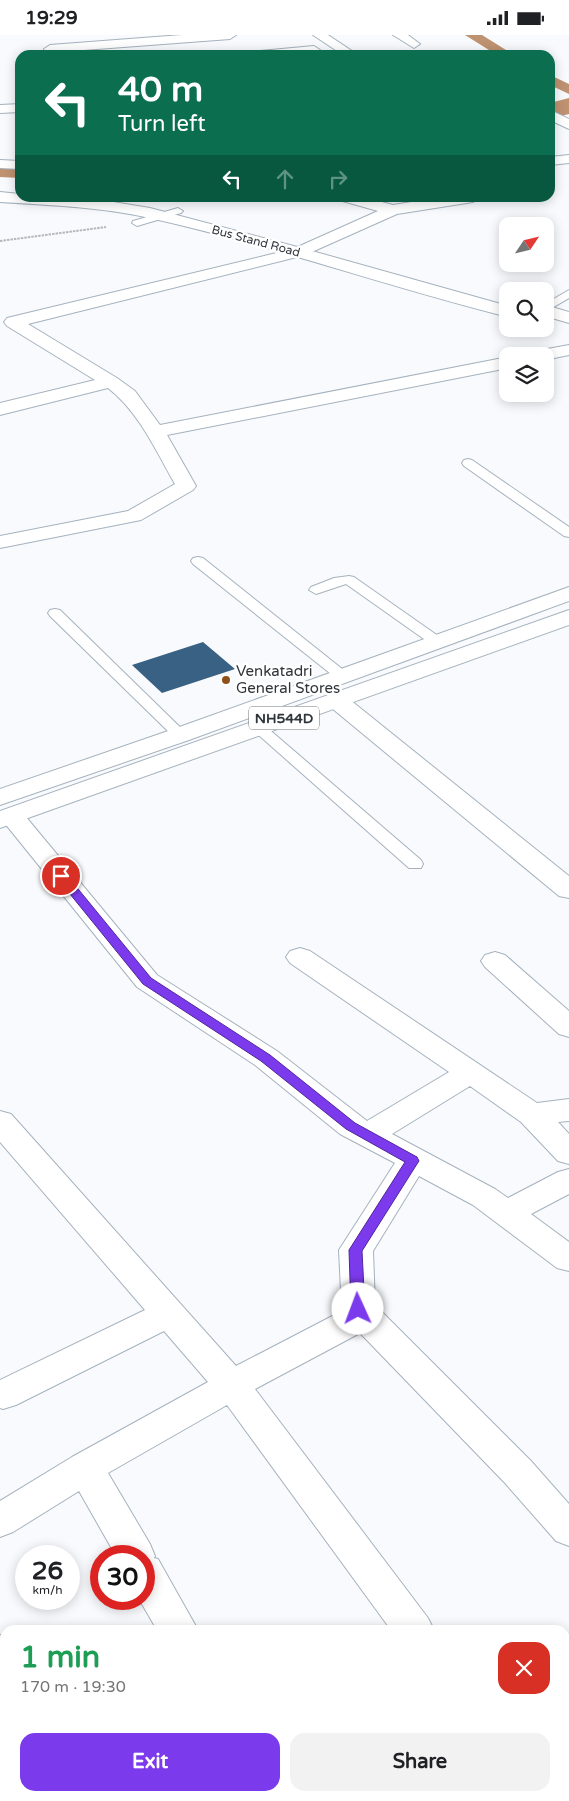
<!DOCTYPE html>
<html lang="en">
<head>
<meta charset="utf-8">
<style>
	:root { --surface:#fff; --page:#f2f2f2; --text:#202124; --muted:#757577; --accent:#7c3aed }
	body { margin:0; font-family:"Varela Round",sans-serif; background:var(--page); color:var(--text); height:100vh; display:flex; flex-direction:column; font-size:19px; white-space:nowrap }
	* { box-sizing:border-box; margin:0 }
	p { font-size:16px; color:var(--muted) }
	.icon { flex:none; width:28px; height:28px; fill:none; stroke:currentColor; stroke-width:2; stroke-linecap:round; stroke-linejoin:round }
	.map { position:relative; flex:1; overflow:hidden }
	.sheet { position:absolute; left:0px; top:1590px; width:570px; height:176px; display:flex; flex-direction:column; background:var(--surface); border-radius:15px 15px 0 0; box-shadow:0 2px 12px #0003 }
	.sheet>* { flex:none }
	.hud { position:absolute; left:15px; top:15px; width:540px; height:152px; border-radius:15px; box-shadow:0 2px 12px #0003; background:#0b6e4f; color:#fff; overflow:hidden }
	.needle { width:32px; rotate:55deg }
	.tools { position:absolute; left:499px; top:182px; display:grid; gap:10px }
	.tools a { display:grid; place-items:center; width:55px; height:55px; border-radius:10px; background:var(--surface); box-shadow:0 2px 12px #0003; font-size:25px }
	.speed { position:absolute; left:15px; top:1510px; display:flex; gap:10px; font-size:25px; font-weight:700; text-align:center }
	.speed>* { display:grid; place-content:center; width:65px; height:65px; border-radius:50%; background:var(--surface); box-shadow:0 2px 12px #0003; line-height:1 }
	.speed small { font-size:12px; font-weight:400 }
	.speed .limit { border:8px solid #d22; background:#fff; color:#111 }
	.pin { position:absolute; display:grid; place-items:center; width:42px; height:42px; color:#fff; margin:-21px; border:2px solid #fff; border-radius:50%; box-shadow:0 1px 5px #0007 }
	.me { position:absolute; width:55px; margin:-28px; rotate:358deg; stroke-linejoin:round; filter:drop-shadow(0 0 4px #0008) }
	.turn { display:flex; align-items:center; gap:18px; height:105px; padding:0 20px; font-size:22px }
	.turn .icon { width:65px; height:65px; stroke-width:2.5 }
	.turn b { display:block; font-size:35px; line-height:42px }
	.lanes { display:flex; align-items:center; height:48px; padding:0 20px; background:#0003; justify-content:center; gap:25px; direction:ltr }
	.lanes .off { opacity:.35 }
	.round { display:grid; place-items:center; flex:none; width:52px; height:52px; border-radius:15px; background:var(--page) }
	.headline { display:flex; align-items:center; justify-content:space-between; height:85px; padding:0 20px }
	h1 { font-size:30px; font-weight:800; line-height:38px; color:#1e9e55 }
	.primary-button { display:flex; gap:10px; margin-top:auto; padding:10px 20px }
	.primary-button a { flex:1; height:58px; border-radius:15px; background:var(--accent); color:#fff; font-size:20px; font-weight:800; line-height:58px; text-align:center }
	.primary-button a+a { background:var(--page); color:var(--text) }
	.status { display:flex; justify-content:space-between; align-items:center; height:35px; padding:0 25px; background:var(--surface); direction:ltr }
	.status svg { height:14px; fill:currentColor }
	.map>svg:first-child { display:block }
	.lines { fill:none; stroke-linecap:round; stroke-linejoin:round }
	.canal { fill:#bf9271; fill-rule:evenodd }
	.river { fill:#bf9271; fill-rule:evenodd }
	.building { fill:#396183 }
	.service-casing { stroke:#a5b2be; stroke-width:2 }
	.minor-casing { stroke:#a5b2be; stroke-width:2 }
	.tertiary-casing { stroke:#a5b2be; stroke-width:2 }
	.trunk-casing { stroke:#a5b2be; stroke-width:2 }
	.path { stroke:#b4b7bb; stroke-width:2; stroke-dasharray:2.5 1; stroke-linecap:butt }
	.service { fill:#fff; fill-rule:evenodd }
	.minor { fill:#fff; fill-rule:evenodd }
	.tertiary { fill:#fff; fill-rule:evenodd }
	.trunk { fill:#fff; fill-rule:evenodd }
	.route { fill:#7c3aed; stroke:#51269a }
	.poi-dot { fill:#905019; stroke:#fff; stroke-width:2 }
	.labels { text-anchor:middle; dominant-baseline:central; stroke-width:5; stroke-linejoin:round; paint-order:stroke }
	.far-street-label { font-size:12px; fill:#30353a; stroke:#fff }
	.shield { fill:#fff; stroke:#6e7275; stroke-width:1 }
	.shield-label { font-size:14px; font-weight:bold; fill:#30353a }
	.poi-label { font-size:15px; fill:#30353a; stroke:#fff; text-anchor:start }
</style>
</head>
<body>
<div class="status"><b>19:29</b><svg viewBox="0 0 49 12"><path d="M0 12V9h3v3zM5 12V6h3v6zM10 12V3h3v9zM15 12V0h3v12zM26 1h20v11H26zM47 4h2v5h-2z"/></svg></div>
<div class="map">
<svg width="569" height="1766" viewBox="0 0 569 1766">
	<rect width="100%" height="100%" fill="#f8fafd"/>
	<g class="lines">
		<path class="canal" d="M465,0H482L514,20H497Z
			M550,40L569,49V59L550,50Z"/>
		<path class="river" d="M569,63V79L550,84V68Z
			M0,126L20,127V143L0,142Z"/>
	</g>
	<path class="building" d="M203,607L235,634L162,658L132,630Z"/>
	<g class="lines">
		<defs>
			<path id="service" d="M178,173L183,176L181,178L137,191L132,188L133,186Z
				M569,255V263L545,277V269Z
				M468,424L472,425L569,492V502L564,501L464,431L462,428L464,425Z
				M198,522L203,523L346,637L348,640L346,643H336L193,529L191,526L193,523Z
				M349,541L354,542L441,603L443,606L441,609H431L346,549L316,559L309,555L311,552L334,543Z
				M55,574L60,575L185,697L188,700L185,703H175L50,581L48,578L50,575Z
				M259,688L264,690L421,825L423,829L421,833H409L254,696L251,693L254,690Z"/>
			<path id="minor" d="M182,0H236L230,4L57,17V20H45L44,14L50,10Z
				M313,0H328L358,20H343Z
				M393,0H408L420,9L414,13Z
				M314,11L320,15L318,18L301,20H254L260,16Z
				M20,69V77L0,78V70Z
				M550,75L569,84V94L550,85Z
				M569,120V128L550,130V122Z
				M0,125L20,126V134L0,133Z
				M337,162H363L393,170L442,162H480L473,167L397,179L305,220L28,289L117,343L135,356L160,390L508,322V333L167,400L196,451L193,455L141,485L0,513V501L128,476L175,449C156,416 139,377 108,353L0,380V368L95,345L7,291L4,287L7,283L293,214L378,176L339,165Z
				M569,310V320L545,325V321H528L531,317Z
				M336,658L344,660L569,841V863L559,861L328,670L324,665L328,660Z
				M12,773L21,776L157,940L277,1016L367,1086L449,1037L290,928L286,922L290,916L300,913L310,916L537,1068L569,1064V1086L558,1087L569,1099V1129L558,1126L521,1087L470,1051L392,1099L495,1154L508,1163L558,1137L569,1134V1159L531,1179L569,1207V1236L557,1233L473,1170L419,1141L373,1216L375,1270L531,1426L569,1469V1511L556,1506L505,1448L360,1298L255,1354L428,1583L434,1595H391L227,1370L108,1438L150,1509L155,1521L154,1523L158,1524L198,1595H157L139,1564H144V1521H116L79,1456L13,1497L0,1502V1466L72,1422L208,1347L164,1296L16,1370L3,1374L0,1373V1345L145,1275L0,1107V1076L11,1079L236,1331L342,1276L339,1215L395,1128L340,1099L255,1030L137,952L3,786L0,780L3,776Z
				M495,917L505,920L569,976V1002L559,999L485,932L481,926L485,920Z
				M0,1600L5,1602V1646L0,1644Z
				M48,1761H90L92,1766H50Z
				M257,1761H300L302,1766H259Z
				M516,1761H560L562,1766H518Z"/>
			<path id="tertiary" d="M0,157L20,159V162L95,164L150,173L305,214L508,271V282C388,252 271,210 150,183C101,172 50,170 0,167Z
				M545,270L569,277V288L545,281Z"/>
			<path id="trunk" d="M569,552V566L189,705L0,770V754L171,695Z
				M569,575V590L0,793V776Z"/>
		</defs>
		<use href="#service" class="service-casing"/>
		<use href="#minor" class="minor-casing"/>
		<use href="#tertiary" class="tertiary-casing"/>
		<use href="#trunk" class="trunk-casing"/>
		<path class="path" d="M0,206L106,192"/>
		<use href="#service" class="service"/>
		<use href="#minor" class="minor"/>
		<use href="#tertiary" class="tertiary"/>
		<use href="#trunk" class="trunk"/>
	</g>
	<path class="route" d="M61,837L65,838L151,943L270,1020L355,1088L417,1122L419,1126L417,1129L362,1216L365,1274L363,1278L358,1280L353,1278L351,1274L349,1215L405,1127L346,1094L261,1026L143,949L57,843L56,841Z"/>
	<circle class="poi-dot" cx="226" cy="645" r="5"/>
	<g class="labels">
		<g class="far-street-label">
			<text transform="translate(256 206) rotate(15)">Bus Stand Road</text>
		</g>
		<rect class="shield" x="249" y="671.5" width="70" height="23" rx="4"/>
		<g class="shield-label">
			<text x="284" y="683">NH544D</text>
		</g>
		<g class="poi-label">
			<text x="236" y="636">Venkatadri<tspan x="236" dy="17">General Stores</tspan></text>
		</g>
	</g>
</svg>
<div class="tools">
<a><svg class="needle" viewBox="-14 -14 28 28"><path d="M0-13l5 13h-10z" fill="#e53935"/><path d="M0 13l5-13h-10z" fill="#757577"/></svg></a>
<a><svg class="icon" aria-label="search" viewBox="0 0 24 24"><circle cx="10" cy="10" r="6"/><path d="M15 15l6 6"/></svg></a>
<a><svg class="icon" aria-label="layers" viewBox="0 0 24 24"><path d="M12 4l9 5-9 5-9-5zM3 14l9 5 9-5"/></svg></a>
</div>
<div class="speed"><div>26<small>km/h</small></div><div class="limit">30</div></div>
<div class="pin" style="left:61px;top:841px;background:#d93025"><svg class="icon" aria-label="arrive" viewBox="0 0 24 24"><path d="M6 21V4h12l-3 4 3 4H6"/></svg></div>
<svg class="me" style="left:358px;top:1274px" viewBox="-20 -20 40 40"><circle r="19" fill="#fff"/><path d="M0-13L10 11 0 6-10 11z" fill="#7c3aed"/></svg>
<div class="hud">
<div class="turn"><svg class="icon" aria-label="left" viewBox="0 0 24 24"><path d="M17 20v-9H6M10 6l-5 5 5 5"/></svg><div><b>40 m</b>Turn left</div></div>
<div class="lanes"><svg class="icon" aria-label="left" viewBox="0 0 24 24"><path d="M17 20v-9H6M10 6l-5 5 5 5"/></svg><svg class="icon off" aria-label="ahead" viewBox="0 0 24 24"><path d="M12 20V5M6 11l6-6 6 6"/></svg><svg class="icon off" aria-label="right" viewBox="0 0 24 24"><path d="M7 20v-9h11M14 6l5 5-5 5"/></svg></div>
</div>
<section class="sheet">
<div class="headline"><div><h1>1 min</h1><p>170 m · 19:30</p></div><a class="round" style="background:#d93025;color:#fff"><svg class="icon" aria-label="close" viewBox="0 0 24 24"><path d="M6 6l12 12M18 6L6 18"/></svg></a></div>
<div class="primary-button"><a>Exit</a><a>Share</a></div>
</section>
</div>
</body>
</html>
